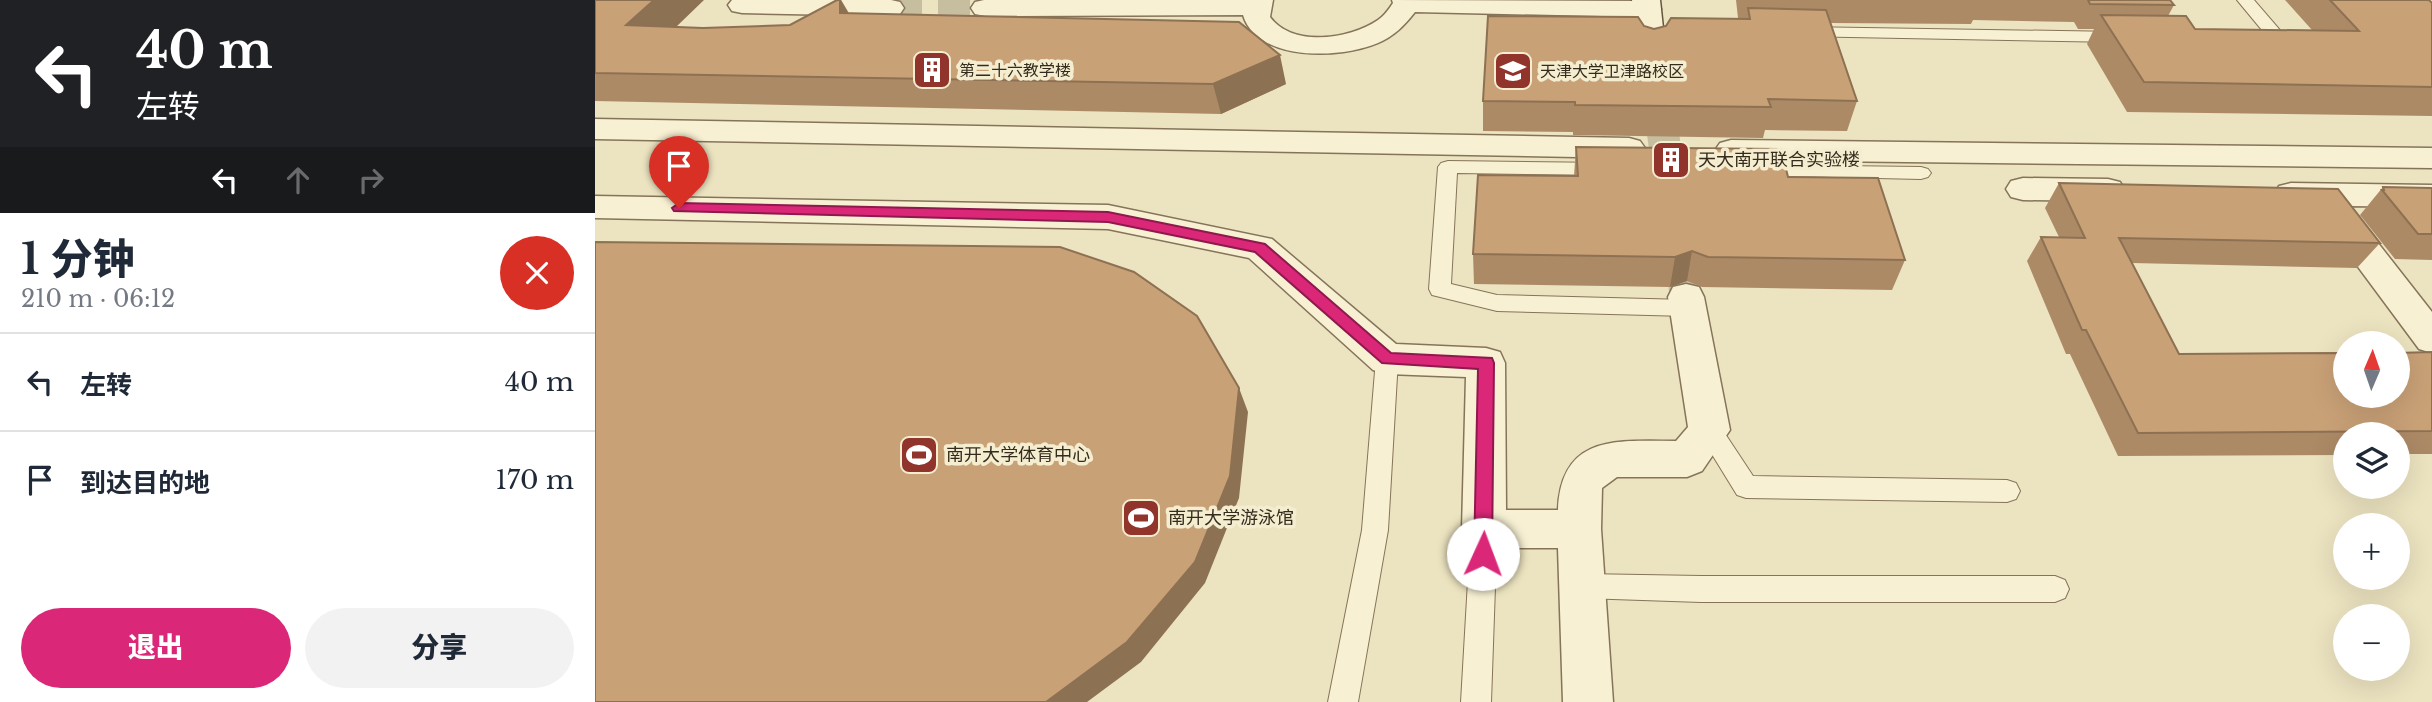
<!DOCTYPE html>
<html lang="zh">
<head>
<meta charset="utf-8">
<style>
	:root { --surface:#fff; --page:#f2f2f3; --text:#1f2937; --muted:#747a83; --line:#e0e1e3; --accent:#db2777 }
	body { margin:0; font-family:"Libre Baskerville","Noto Sans SC",serif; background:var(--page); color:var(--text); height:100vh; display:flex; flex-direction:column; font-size:26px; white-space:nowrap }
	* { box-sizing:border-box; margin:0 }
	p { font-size:23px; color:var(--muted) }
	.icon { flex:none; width:38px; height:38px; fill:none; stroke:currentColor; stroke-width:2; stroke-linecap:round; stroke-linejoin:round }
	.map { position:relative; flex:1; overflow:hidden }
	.side { display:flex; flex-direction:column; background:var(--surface); width:595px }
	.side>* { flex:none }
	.top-card { background:#202124; color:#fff; overflow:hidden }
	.needle { width:46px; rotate:2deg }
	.tools { position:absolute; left:1738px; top:331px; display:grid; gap:14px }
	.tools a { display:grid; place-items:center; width:77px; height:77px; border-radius:50%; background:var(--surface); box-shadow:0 7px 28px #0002; font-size:35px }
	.pin { position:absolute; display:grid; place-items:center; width:60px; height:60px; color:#fff; margin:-72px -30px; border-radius:50% 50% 50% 0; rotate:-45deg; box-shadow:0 0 7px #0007 }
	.pin .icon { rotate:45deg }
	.me { position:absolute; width:77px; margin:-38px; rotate:2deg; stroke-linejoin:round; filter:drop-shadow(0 0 5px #0008) }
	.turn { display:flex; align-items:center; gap:24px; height:147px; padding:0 21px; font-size:32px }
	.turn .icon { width:91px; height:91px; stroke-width:2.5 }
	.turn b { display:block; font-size:49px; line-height:60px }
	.lanes { display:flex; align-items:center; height:66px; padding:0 21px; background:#0003; justify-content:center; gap:35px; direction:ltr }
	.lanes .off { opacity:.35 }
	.round { display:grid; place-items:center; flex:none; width:74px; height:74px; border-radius:37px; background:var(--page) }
	.head { display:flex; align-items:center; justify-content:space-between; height:119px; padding:0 21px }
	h1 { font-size:42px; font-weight:800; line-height:52px }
	.button { display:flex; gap:14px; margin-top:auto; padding:14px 21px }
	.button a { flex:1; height:80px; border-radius:42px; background:var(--accent); color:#fff; font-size:28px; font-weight:800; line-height:80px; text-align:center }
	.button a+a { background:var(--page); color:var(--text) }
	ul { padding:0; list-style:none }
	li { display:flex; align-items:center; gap:21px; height:98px; padding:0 21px; border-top:2px solid var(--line) }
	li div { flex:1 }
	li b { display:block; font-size:26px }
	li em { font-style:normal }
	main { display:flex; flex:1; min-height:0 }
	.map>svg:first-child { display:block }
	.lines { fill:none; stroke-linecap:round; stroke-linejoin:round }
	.street-tunnel { stroke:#c7be9f; stroke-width:32; stroke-dasharray:32 16; stroke-linecap:butt }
	.lane-casing { stroke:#857459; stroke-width:2 }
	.street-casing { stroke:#857459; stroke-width:3 }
	.secondary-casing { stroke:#66553c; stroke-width:3 }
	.lane { fill:#f7f0d3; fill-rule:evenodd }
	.street { fill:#f7f0d3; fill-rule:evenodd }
	.secondary { fill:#f7f0d3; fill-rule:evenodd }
	.wall { fill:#ad8a66 }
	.shaded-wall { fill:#8d7153 }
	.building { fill:#c9a177; stroke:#8d7153; stroke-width:2 }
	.route { fill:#db2777; stroke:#8e194d; stroke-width:2 }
	.labels { text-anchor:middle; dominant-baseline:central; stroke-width:7; stroke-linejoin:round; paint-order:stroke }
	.far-poi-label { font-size:16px; fill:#352b1d; stroke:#f4edd0; text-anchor:start }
	.poi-label { font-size:18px; fill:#352b1d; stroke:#f4edd0; text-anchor:start }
</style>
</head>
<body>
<main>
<section class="side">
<div class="top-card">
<div class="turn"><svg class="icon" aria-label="left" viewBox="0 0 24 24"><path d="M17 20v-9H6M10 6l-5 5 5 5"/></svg><div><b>40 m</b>左转</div></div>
<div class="lanes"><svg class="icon" aria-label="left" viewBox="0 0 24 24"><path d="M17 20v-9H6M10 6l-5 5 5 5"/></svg><svg class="icon off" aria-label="ahead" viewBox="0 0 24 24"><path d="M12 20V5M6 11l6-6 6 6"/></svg><svg class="icon off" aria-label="right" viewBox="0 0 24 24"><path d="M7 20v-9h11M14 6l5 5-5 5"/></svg></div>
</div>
<div class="head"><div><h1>1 分钟</h1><p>210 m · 06:12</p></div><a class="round" style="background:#d93025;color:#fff"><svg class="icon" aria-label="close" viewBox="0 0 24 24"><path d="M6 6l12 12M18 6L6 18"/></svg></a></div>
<ul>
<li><svg class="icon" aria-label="left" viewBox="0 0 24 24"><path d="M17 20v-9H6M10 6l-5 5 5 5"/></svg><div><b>左转</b></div><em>40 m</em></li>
<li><svg class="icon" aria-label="arrive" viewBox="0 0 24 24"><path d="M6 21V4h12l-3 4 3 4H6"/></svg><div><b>到达目的地</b></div><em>170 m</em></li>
</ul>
<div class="button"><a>退出</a><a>分享</a></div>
</section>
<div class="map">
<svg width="1837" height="702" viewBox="0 0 1837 702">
	<rect width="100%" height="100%" fill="#ece3c0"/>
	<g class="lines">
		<path class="street-tunnel" d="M295,8H390
			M1061,84L1091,297"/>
		<defs>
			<path id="lane" d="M1642,0H1659L1690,36L1692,40L1690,44H1660L1658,40L1660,36L1671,35Z
				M1208,27L1524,32L1532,37L1524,42L1202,36L1200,32L1202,28Z
				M853,161L1012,163L1019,165L1022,169L1019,173L1012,175L862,173L856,284L902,295L1092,300L1100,302L1103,308L1100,314L1092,316L902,311L837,295L834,289L843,167L846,163Z
				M1161,165L1326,167L1333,169L1336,173L1333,177L1326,179L1154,175L1151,171L1154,167Z
				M792,350L800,353L803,359L793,530L763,702H733L767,530L781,359L784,353Z
				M1114,420L1123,423L1158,476L1412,480L1421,483L1425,491L1421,499L1412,502L1151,498L1142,495L1102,430L1105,423Z
				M889,517L898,521L902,529L896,702H866L876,529L880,521Z
				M988,574L1106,576H1460L1470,580L1474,589L1470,598L1460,602H1106L988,598L978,595L974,586L978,577Z"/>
			<path id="street" d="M137,0H296L305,2L309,8L305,14L295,16L147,13L137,11L133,5Z
				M389,0H678L675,17C698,48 755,39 783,20C789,16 794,9 798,3L797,0L1052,1L1062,3L1066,9L1062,15L1052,17L820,12C809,26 799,36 783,43C746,59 662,62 648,15L390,16L380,14L376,8L380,2Z
				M0,119L1034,138L1045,141L1050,148L1045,155L1034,158L0,139Z
				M1136,140L1837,148V168L1136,160L1125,157L1120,150L1125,143Z
				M1428,178L1513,179L1525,182L1530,190L1525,198L1513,201L1428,200L1416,197L1411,189L1416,181Z
				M1696,183L1837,185V207L1754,206L1837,312V353L1824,349L1729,221L1724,213L1729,206L1696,205L1684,202L1679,194L1684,186Z
				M0,196L513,205L677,239L801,344L891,348L905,352L910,363L911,510H963C966,433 1024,441 1081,441L1093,427L1073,297L1078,287L1091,284L1104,287L1109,297L1135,430L1107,471L1092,477H1022L1007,488L1006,529L1018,702H968L963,548H889L873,543L867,529L871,377L792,374L778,370L654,258L513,229L0,218Z"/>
			<path id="secondary" d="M1037,0H1065L1070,47L1066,53L1056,56L1046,53L1042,47Z"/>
		</defs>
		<use href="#lane" class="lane-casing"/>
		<use href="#street" class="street-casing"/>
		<use href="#secondary" class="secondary-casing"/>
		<use href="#lane" class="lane"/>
		<use href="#street" class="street"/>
		<use href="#secondary" class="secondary"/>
	</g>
	<path class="wall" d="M0,0L81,27L108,28L195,25L242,0H246L254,13L691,84L626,114L0,101Z
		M1141,0H1575L1579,5L1573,16L1600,29L1717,30L1690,0H1834L1836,3L1837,2V116L1532,112L1492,44L1499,29H1483L1479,22L1378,20L1376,24L1236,23L1262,101L1252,131L1170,130L1168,138L978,135V132L888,131V101L1049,26L1059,29L1143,18Z
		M981,147L1193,177L1310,260L1297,290L1107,287L1092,281L1075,287L879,284L878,254L979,176Z
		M1464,183L1785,243L1762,268L1537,263L1584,354L1837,352V454H1802V434H1750V455L1523,456L1475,354H1471L1432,261L1446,237H1464L1450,208Z
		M1788,187L1837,188V260L1800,259L1765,215Z"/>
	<path class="shaded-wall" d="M59,0H109L53,54L31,25Z
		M245,0H246L261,27L245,13Z
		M685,55L691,84L626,114L618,84Z
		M1097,251L1092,281L1075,287L1080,257Z
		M644,388L653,412L644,498L610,583L546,662L492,702H451Z"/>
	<path class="building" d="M0,0H59L31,25L108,28L195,25L242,0H245V13L644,22L685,55L618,84L0,73Z
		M1493,0H1575L1579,5L1495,4Z
		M1735,0H1834L1837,3V87L1549,82L1506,15L1591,16L1600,29L1764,31Z
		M1153,8L1231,10L1262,101L1173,99L1176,107L980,105V102L888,101L893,16L1043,17L1049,26L1059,29L1071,26L1076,18L1155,19Z
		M981,147L1186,149L1193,177L1283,178L1310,260L1113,257L1097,251L1080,257L878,254L883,175L983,176Z
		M1464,183L1743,189L1785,243L1524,238L1584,354L1750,353V396H1802V353L1837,352V431L1543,433L1491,330H1487L1446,237L1490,238Z
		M1788,187L1837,188V234H1823L1787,190H1789Z
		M0,242L465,247L539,272L602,316L644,388L635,476L600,562L532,642L451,702H0Z"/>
	<path class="route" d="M84,203L513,212L670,244L796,353L897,358L899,363L897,554L895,560L888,562L881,560L879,554L883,369L787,363L660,252L513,222L79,211L77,208Z"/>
	<defs>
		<symbol id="building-square" viewBox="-11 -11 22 22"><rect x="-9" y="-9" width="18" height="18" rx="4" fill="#91342b" stroke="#f4edd0"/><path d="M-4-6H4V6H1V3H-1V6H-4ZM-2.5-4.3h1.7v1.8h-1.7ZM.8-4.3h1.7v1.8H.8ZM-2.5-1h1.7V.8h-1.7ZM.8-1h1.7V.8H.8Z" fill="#fff"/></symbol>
		<symbol id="university-square" viewBox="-11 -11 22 22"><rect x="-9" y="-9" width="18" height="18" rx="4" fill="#91342b" stroke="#f4edd0"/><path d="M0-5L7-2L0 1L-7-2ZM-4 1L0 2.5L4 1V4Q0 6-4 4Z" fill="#fff"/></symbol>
		<symbol id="stadium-square" viewBox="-11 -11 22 22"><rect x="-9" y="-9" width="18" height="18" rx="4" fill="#91342b" stroke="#f4edd0"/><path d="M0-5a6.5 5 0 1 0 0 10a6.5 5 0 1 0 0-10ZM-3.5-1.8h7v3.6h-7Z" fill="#fff"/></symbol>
	</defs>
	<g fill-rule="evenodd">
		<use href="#building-square" x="315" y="48" width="44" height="44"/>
		<use href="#university-square" x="896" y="49" width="44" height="44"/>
		<use href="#building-square" x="1054" y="138" width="44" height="44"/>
		<use href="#stadium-square" x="302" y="433" width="44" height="44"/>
		<use href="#stadium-square" x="524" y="496" width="44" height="44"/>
	</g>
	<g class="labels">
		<g class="far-poi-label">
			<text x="364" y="70">第二十六教学楼</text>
			<text x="945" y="71">天津大学卫津路校区</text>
		</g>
		<g class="poi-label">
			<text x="1103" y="160">天大南开联合实验楼</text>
			<text x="351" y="455">南开大学体育中心</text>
			<text x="573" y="518">南开大学游泳馆</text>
		</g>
	</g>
</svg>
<div class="tools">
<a><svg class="needle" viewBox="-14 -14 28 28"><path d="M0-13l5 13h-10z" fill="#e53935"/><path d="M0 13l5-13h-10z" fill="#747a83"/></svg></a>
<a><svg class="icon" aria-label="layers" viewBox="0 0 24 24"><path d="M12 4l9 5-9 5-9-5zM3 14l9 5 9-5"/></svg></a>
<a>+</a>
<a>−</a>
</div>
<div class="pin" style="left:84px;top:208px;background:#d93025"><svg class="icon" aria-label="arrive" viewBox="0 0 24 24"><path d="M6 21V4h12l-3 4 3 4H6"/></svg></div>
<svg class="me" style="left:888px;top:554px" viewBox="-20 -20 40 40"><circle r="19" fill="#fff"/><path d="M0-13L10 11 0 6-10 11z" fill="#db2777"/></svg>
</div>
</main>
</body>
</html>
